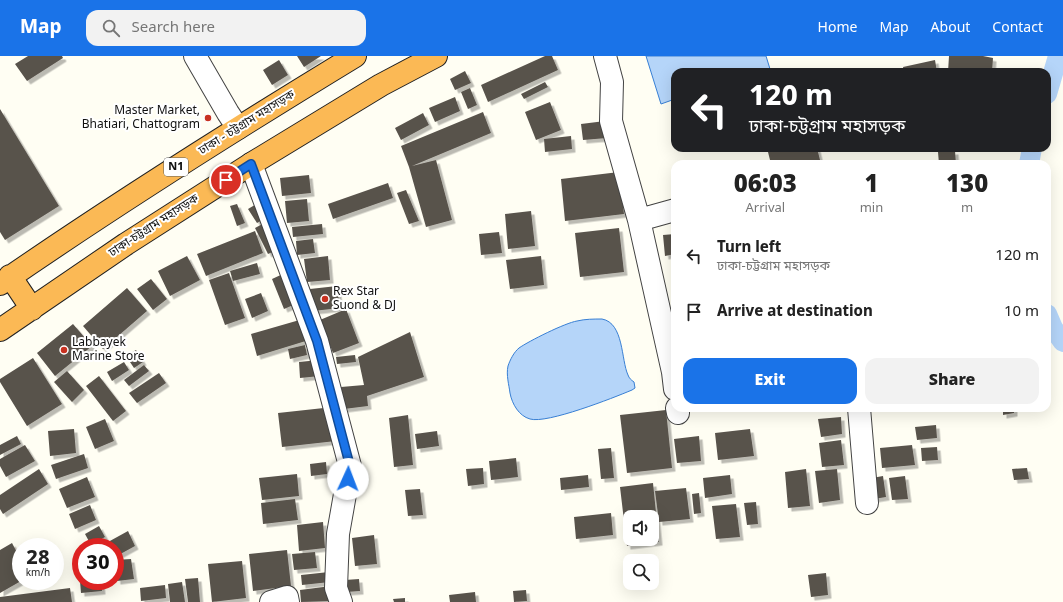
<!DOCTYPE html>
<html lang="en">
<head>
<meta charset="utf-8">
<style>
	:root { --surface:#fff; --page:#f2f2f2; --text:#222; --muted:#767676; --accent:#1a73e8 }
	body { margin:0; font-family:Georgia,"Noto Sans Bengali",serif; background:var(--page); color:var(--text); height:100vh; display:flex; flex-direction:column; font-size:15px; white-space:nowrap }
	* { box-sizing:border-box; margin:0 }
	p { font-size:13px; color:var(--muted) }
	.icon { flex:none; width:22px; height:22px; fill:none; stroke:currentColor; stroke-width:2; stroke-linecap:round; stroke-linejoin:round }
	.map { position:relative; flex:1; overflow:hidden }
	.side { position:absolute; left:671px; top:104px; width:380px; height:252px; display:flex; flex-direction:column; background:var(--surface); border-radius:12px; box-shadow:0 4px 16px #0002 }
	.side>* { flex:none }
	.guide { position:absolute; left:671px; top:12px; width:380px; height:84px; border-radius:12px; box-shadow:0 4px 16px #0002; background:#202124; color:#fff; overflow:hidden }
	.tools { position:absolute; left:623px; top:454px; display:grid; gap:8px }
	.tools a { display:grid; place-items:center; width:36px; height:36px; border-radius:8px; background:var(--surface); box-shadow:0 4px 16px #0002; font-size:20px }
	.speed { position:absolute; left:12px; top:482px; display:flex; gap:8px; font-size:20px; font-weight:700; text-align:center }
	.speed>* { display:grid; place-content:center; width:52px; height:52px; border-radius:50%; background:var(--surface); box-shadow:0 4px 16px #0002; line-height:1 }
	.speed small { font-size:10px; font-weight:400 }
	.speed .limit { border:6px solid #d22; background:#fff; color:#111 }
	.pin { position:absolute; display:grid; place-items:center; width:34px; height:34px; color:#fff; margin:-17px; border:2px solid #fff; border-radius:50%; box-shadow:0 1px 4px #0007 }
	.me { position:absolute; width:44px; margin:-22px; rotate:2deg; stroke-linejoin:round; filter:drop-shadow(0 0 3px #0008) }
	.turn { display:flex; align-items:center; gap:14px; height:84px; padding:0 12px; font-size:18px }
	.turn .icon { width:52px; height:52px; stroke-width:2.5 }
	.turn b { display:block; font-size:28px; line-height:34px }
	.eta { display:flex; justify-content:space-evenly; align-items:center; height:68px; text-align:center }
	.eta b { font-size:24px; font-weight:800; line-height:28px }
	.primary-button { display:flex; gap:8px; margin-top:auto; padding:8px 12px }
	.primary-button a { flex:1; height:46px; border-radius:12px; background:var(--accent); color:#fff; font-size:16px; font-weight:800; line-height:46px; text-align:center }
	.primary-button a+a { background:var(--page); color:var(--text) }
	ul { padding:0; list-style:none }
	li { display:flex; align-items:center; gap:12px; height:56px; padding:0 12px }
	li div { flex:1 }
	li b { display:block; font-size:15px }
	li em { font-style:normal }
	header { display:flex; align-items:center; gap:24px; box-sizing:border-box; height:56px; padding:0 20px; background:var(--accent); color:#fff }
	header strong { font-size:19px }
	nav { display:flex; gap:22px; margin-inline-start:auto; font-size:14px }
	.search { width:280px; height:36px; background:var(--page); display:flex; align-items:center; gap:10px; box-sizing:border-box; padding:0 14px; border-radius:12px; color:var(--muted); font-size:15px }
	.map>svg:first-child { display:block }
	.water { fill:#b5d5f9; stroke:#387fd4 }
	.lines { fill:none; stroke-linecap:round; stroke-linejoin:round }
	.canal { stroke:#b5d5f9; stroke-width:20 }
	.building { fill:#59534c; fill-rule:evenodd; filter:url(#shadow) }
	.street-casing { stroke:#434343; stroke-width:24 }
	.highway-casing { stroke:#212121; stroke-width:24 }
	.street { stroke:#fff; stroke-width:22 }
	.highway { stroke:#fbb955; stroke-width:22 }
	.route-casing { stroke:#114b97; stroke-width:10 }
	.route { stroke:#1a73e8; stroke-width:7 }
	.poi-dot { fill:#c83120; stroke:#fff; stroke-width:1.5 }
	.labels { text-anchor:middle; dominant-baseline:central; stroke-width:4; stroke-linejoin:round; paint-order:stroke }
	.shield { fill:#fff; stroke:#585858; stroke-width:1 }
	.shield-label { font-size:11px; font-weight:bold; fill:#101010 }
	.poi-label { font-size:12px; fill:#101010; stroke:#fff; text-anchor:start }
	.street-label { font-size:12px; fill:#101010; stroke:#fff }
</style>
</head>
<body>
<header>
<strong>Map</strong>
<div class="search"><svg class="icon" aria-label="search" viewBox="0 0 24 24"><circle cx="10" cy="10" r="6"/><path d="M15 15l6 6"/></svg>Search here</div>
<nav><a>Home</a><a>Map</a><a>About</a><a>Contact</a></nav>
</header>
<div class="map">
<svg width="1063" height="546" viewBox="0 0 1063 546">
	<defs>
		<filter id="shadow"><feDropShadow dx="3.5" dy="3.5" stdDeviation="0" flood-color="#0004"/></filter>
	</defs>
	<rect width="100%" height="100%" fill="#fffef3"/>
	<path class="water" d="M646,0H766L770,13L761,16H675V43L661,48Z
		M602,263C624,267 621,304 628,319C629,322 631,324 634,326L635,332L632,334C613,342 547,368 530,363C519,360 512,348 510,337C509,329 506,319 508,310C510,304 514,296 519,292C529,285 565,267 577,265C585,263 594,263 602,263Z"/>
	<g class="lines">
		<path class="canal" d="M1047,38L1058,0
			M1029,108L1032,92
			M1047,258L1053,272L1063,286"/>
	</g>
	<path class="building" d="M28,0H62L63,2L27,25L15,8Z
		M297,0H321L304,11Z
		M545,0H552L558,14L488,46L481,29Z
		M949,0H983L993,2L992,16H948Z
		M279,4L288,19L272,29L263,14Z
		M935,4L937,16H904L903,11Z
		M465,15L471,27L455,34L450,23Z
		M545,26L548,31L524,43L521,38Z
		M470,32L477,49L468,53L461,36Z
		M455,41L460,55L435,66L429,52Z
		M550,46L561,74L536,84L525,56Z
		M0,53L59,150L5,184L0,176Z
		M483,56L491,77L412,110L436,104L452,164L426,171L409,111L401,90Z
		M423,57L429,69L401,84L395,72Z
		M605,65L607,82L583,84L581,68Z
		M571,80L572,93L545,96L544,83Z
		M767,92H817L820,104L805,108H771Z
		M955,95L956,108H939L938,96Z
		M619,116L624,158L565,165L561,123Z
		M309,119L311,137L282,140L280,122Z
		M388,127L393,142L333,163L328,148Z
		M406,134L419,165L409,168L397,137Z
		M307,143L309,165L287,167L285,145Z
		M258,147L267,161L257,167L248,153Z
		M237,148L245,167L237,170L230,150Z
		M531,155L535,190L508,193L505,158Z
		M268,165L281,192L268,198L255,172Z
		M322,168L323,178L293,181L292,171Z
		M619,172L624,216L580,221L575,177Z
		M255,175L263,197L206,220L197,198Z
		M499,176L502,197L481,199L479,178Z
		M675,178V198L665,200L663,179Z
		M313,183L315,197L297,199L296,185Z
		M187,200L200,224L170,240L158,215Z
		M328,200L330,224L307,226L304,203Z
		M541,200L544,229L510,233L506,204Z
		M257,207L260,218L233,225L230,215Z
		M229,217L245,262L225,269L209,224Z
		M285,217L298,247L284,253L272,223Z
		M151,223L167,243L153,254L137,233Z
		M337,230L340,252L313,255L310,233Z
		M127,232L147,255L103,293L83,270Z
		M261,237L268,255L252,262L245,243Z
		M346,253L359,287L333,297L320,264Z
		M303,263L309,284L257,300L251,278Z
		M73,268L92,290L55,320L37,297Z
		M410,276L424,321L367,340L368,350L344,353L341,331L364,329L358,301Z
		M305,289L307,299L290,303L288,293Z
		M136,294L143,306L134,312L126,300Z
		M355,299L356,306L337,308L336,301Z
		M33,302L62,348L27,370L0,326V323Z
		M319,304L320,320L300,322L299,306Z
		M124,306L129,314L112,325L107,316Z
		M144,309L149,315L129,330L124,324Z
		M67,315L84,334L72,346L54,326Z
		M159,317L166,327L137,347L129,337Z
		M99,320L126,355L113,365L86,330Z
		M333,351L336,385L282,391L278,357Z
		M1003,352H1014V357L1003,359Z
		M666,354L672,412L627,417L620,359Z
		M408,359L413,409L394,411L389,362Z
		M841,361L842,378L821,381L818,363Z
		M105,363L114,385L95,393L86,371Z
		M936,369L937,382L917,384L915,371Z
		M74,373L76,397L50,400L48,375Z
		M750,373L754,400L718,404L715,377Z
		M437,375L439,390L417,393L415,378Z
		M17,380L21,388L0,399V389Z
		M699,380L701,405L677,407L674,383Z
		M841,384L844,409L822,411L819,387Z
		M25,389L35,405L6,421L0,410V403Z
		M912,389L915,409L882,412L880,392Z
		M937,391L938,404L922,405L921,392Z
		M611,392L614,422L601,423L598,393Z
		M84,398L88,412L56,423L51,409Z
		M516,402L518,421L491,424L489,405Z
		M326,406L327,418L311,420L310,408Z
		M483,412L484,428L468,430L466,413Z
		M1027,412L1029,423L1014,424L1012,413Z
		M39,413L48,428L3,458L0,453V439Z
		M806,413L810,450L788,452L785,416Z
		M837,413L840,444L819,447L815,415Z
		M297,418L299,440L262,444L259,422Z
		M588,419L589,431L561,434L560,422Z
		M730,419L732,438L705,442L703,422Z
		M883,420L886,441L874,443L872,422Z
		M905,420L908,443L892,444L889,422Z
		M87,421L95,441L67,452L59,433Z
		M653,427L659,486L627,490L620,431ZM630,461H652V483H630Z
		M686,432L690,463L659,466L655,435Z
		M420,433L423,459L408,460L405,434Z
		M699,437L701,457L694,458L692,438Z
		M295,443L298,464L263,468L261,447Z
		M756,446L758,468L747,469L744,447Z
		M736,448L740,481L716,483L712,450Z
		M90,449L96,464L75,473L69,458Z
		M611,457L613,479L576,483L574,461Z
		M323,466L325,492L299,495L297,469Z
		M99,470L105,481L91,489L85,478Z
		M128,475L135,490L115,501V491H99Z
		M374,479L377,508L355,510L352,482Z
		M12,487L21,504V525L0,537V494Z
		M287,494L291,530L253,535L249,498Z
		M315,496L317,512L294,514L292,498Z
		M131,503L134,523L117,525L115,504Z
		M242,505L246,542L212,546L208,508Z
		M329,516L330,526L302,529L301,519Z
		M826,517L828,539L811,541L808,519Z
		M198,522L200,546H188L185,523Z
		M359,523L360,535L346,536L345,524Z
		M80,525H101L102,535L81,537Z
		M182,526L185,546H170L168,528Z
		M165,529L166,542L141,545L140,532Z
		M331,530L332,545L301,546L300,534Z
		M70,532L72,546H0V541Z
		M526,534L527,545L514,546L513,535Z
		M475,536L476,546H450L449,539Z
		M405,542V546H394L393,543Z"/>
	<g class="lines">
		<defs>
			<path id="street" d="M195,0L228,57L238,72
				M605,0L612,26L611,65L639,164L673,316L675,333
				M251,108L317,285L350,410L338,478L336,532L341,546
				M639,164L675,154
				M677,352L678,357
				M859,352L867,447
				M271,546L287,541L288,546"/>
			<path id="highway" d="M10,220L32,253
				M0,228C116,148 235,73 355,0
				M0,274L126,188L251,108L381,29L436,0"/>
		</defs>
		<use href="#street" class="street-casing"/>
		<use href="#highway" class="highway-casing"/>
		<use href="#street" class="street"/>
		<use href="#highway" class="highway"/>
	</g>
	<g class="lines">
		<defs>
			<path id="route" d="M226,124L251,108L317,285L350,410L348,423"/>
		</defs>
		<use href="#route" class="route-casing"/>
		<use href="#route" class="route"/>
	</g>
	<g class="poi-dot">
		<circle cx="208" cy="62" r="4"/>
		<circle cx="325" cy="243" r="4"/>
		<circle cx="64" cy="294" r="4"/>
	</g>
	<g class="labels">
		<rect class="shield" x="164" y="102" width="24" height="18" rx="3"/>
		<g class="shield-label">
			<text x="176" y="111">N1</text>
		</g>
		<g class="poi-label">
			<text x="200" y="55" text-anchor="end">Master Market,<tspan x="200" dy="14">Bhatiari, Chattogram</tspan></text>
			<text x="333" y="236">Rex Star<tspan x="333" dy="14">Suond &amp; DJ</tspan></text>
			<text x="72" y="287">Labbayek<tspan x="72" dy="14">Marine Store</tspan></text>
		</g>
		<g class="street-label">
			<text transform="translate(247 67) rotate(-32)">ঢাকা - চট্টগ্রাম মহাসড়ক</text>
			<text transform="translate(154 170) rotate(-33)">ঢাকা-চট্টগ্রাম মহাসড়ক</text>
		</g>
	</g>
</svg>
<div class="tools">
<a><svg class="icon" aria-label="sound" viewBox="0 0 24 24"><path d="M4 9h4l5-4v14l-5-4H4zM17 9q2 3 0 6"/></svg></a>
<a><svg class="icon" aria-label="search" viewBox="0 0 24 24"><circle cx="10" cy="10" r="6"/><path d="M15 15l6 6"/></svg></a>
</div>
<div class="speed"><div>28<small>km/h</small></div><div class="limit">30</div></div>
<div class="pin" style="left:226px;top:124px;background:#d93025"><svg class="icon" aria-label="arrive" viewBox="0 0 24 24"><path d="M6 21V4h12l-3 4 3 4H6"/></svg></div>
<svg class="me" style="left:348px;top:423px" viewBox="-20 -20 40 40"><circle r="19" fill="#fff"/><path d="M0-13L10 11 0 6-10 11z" fill="#1a73e8"/></svg>
<div class="guide">
<div class="turn"><svg class="icon" aria-label="left" viewBox="0 0 24 24"><path d="M17 20v-9H6M10 6l-5 5 5 5"/></svg><div><b>120 m</b>ঢাকা-চট্টগ্রাম মহাসড়ক</div></div>
</div>
<section class="side">
<div class="eta">
<div><b>06:03</b><p>Arrival</p></div>
<div><b>1</b><p>min</p></div>
<div><b>130</b><p>m</p></div>
</div>
<ul>
<li><svg class="icon" aria-label="left" viewBox="0 0 24 24"><path d="M17 20v-9H6M10 6l-5 5 5 5"/></svg><div><b>Turn left</b><p>ঢাকা-চট্টগ্রাম মহাসড়ক</p></div><em>120 m</em></li>
<li><svg class="icon" aria-label="arrive" viewBox="0 0 24 24"><path d="M6 21V4h12l-3 4 3 4H6"/></svg><div><b>Arrive at destination</b></div><em>10 m</em></li>
</ul>
<div class="primary-button"><a>Exit</a><a>Share</a></div>
</section>
</div>
</body>
</html>
